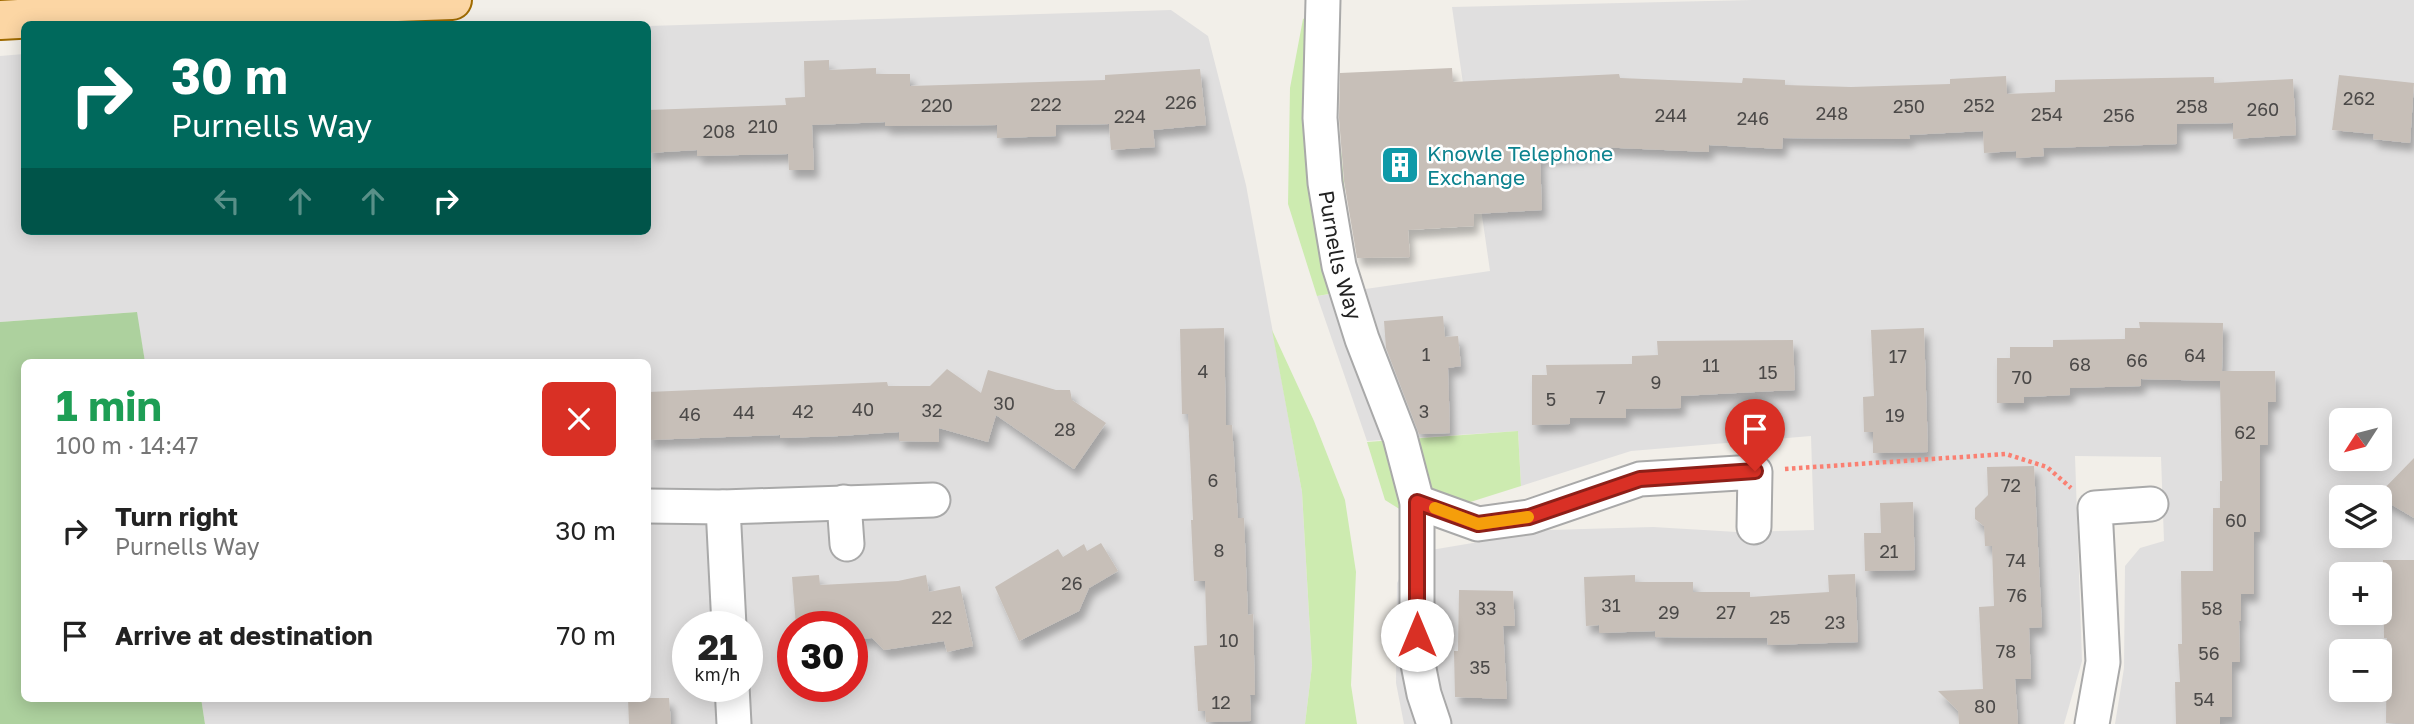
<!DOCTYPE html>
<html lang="en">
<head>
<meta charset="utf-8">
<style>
	:root { --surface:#fff; --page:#f2f2f2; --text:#222; --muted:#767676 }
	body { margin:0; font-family:"Golos Text",sans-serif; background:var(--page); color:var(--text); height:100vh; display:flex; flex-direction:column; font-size:26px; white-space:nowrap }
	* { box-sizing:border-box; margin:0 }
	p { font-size:23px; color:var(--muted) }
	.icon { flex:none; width:38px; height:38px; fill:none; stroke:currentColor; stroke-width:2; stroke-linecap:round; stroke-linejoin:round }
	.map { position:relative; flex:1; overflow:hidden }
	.details { position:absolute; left:21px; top:359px; width:630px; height:343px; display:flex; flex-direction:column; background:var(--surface); border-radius:10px; box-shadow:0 4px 18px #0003 }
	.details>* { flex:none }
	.banner { position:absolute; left:21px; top:21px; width:630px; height:214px; border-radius:10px; box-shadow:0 4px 18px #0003; background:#00695c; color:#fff; overflow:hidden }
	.needle { width:46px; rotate:234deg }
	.fabs { position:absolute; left:2329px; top:408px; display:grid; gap:14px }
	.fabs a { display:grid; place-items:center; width:63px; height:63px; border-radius:10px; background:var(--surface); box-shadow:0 4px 18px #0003; font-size:35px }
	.speed { position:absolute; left:672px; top:611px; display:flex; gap:14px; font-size:35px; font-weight:700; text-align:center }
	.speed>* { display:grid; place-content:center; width:91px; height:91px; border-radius:50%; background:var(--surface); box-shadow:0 4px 18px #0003; line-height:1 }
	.speed small { font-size:18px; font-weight:400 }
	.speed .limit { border:10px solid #d22; background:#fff; color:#111 }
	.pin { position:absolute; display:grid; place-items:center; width:60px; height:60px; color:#fff; margin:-72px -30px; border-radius:50% 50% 50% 0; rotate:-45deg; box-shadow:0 0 7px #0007 }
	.pin .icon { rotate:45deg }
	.me { position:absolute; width:77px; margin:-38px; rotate:0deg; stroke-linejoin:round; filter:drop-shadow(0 0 5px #0008) }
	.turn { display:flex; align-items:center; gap:24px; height:147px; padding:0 35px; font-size:32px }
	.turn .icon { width:91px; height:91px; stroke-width:2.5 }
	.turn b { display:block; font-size:49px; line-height:60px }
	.lanes { display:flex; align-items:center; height:66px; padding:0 35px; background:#0003; justify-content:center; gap:35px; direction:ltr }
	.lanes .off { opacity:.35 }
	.round { display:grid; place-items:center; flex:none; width:74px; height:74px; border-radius:10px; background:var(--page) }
	.head { display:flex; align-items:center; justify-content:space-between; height:119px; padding:0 35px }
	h1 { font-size:42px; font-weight:700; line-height:52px; color:#1e9e55 }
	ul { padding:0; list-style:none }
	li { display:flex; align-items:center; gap:21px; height:105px; padding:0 35px }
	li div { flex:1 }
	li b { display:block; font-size:26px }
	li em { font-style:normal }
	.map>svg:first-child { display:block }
	.residential { fill:#e0dfdf; fill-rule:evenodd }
	.grass { fill:#cdebb0 }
	.forest { fill:#add19e }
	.building { fill:#c7bfb8; filter:url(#shadow) }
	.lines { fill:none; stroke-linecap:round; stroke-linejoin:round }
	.minor-casing { stroke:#a9a9a9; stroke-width:37 }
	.major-casing { stroke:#a06b00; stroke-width:42 }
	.path { stroke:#fa8072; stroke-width:4.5; stroke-dasharray:3.5 3.5; stroke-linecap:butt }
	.minor { stroke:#fff; stroke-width:33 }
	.major { stroke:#fcd6a4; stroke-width:38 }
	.route-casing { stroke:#8d1f18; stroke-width:18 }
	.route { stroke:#d93025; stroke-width:12 }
	.slow { stroke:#f59e0b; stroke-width:12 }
	.labels { text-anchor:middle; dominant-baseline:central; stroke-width:5; stroke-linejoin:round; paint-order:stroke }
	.number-label { font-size:18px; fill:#4b4948 }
	.culture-label { font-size:21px; fill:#0d838f; stroke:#fff; text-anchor:start }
	.street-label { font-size:21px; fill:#222; stroke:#fff }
</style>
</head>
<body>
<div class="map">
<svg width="2414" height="724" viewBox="0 0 2414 724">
	<defs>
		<filter id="shadow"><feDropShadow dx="4.5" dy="8" stdDeviation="3.5" flood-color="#0004"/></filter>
	</defs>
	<rect width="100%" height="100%" fill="#f2efe9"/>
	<path class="residential" d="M1752,0H2414V724H2115L2124,668L2125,566L2140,548L2164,541L2161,457L2075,456L2082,661L2064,724H1404L1396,683L1397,583L1409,559L1431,550L1549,530L1653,527L1737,532L1814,530L1811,436L1631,451L1521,486L1518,431L1367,441L1317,296L1490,271L1452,7ZM2342,420H2380V458H2342ZM2342,497H2380V536H2342ZM2342,574H2380V612H2342ZM2342,651H2380V690H2342Z
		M1171,10L1208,36L1246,185L1302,492L1312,666L1305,724H205L201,698H648V362H145L136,312L0,322V56L24,54V231H648V26ZM688,626H747V686H688ZM793,626H852V686H793Z"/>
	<path class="grass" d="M1324,8L1336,150H1341L1354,290L1317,296L1288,204L1290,88L1303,19Z
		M1272,330L1314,421L1345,500L1356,572L1351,685L1357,724H1305L1312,666L1302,492Z
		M1518,431L1521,486L1464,504L1401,510L1385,500L1367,442Z"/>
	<path class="forest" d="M137,312L145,362H24V698H201L205,724H0V322Z"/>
	<path class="building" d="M829,60V70L876,68V74H910V86L1105,80V75L1200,69L1206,125L1153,130L1155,147L1111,150L1109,124L1056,125V136L997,138V125L885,126V122L812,125L814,170H789L788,154L697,156V150L648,153V110L786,105L785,98L805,97L804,61Z
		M1452,68L1453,82L1619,74L1620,78L1742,83L1743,78L1785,80V85L1851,87L1950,84V79L2006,76L2007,94L2055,92V80L2214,77V83L2293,79L2296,135L2233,139V123L2177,124V144L2043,148L2044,156L2016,158V151L1984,153L1983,131L1909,135L1910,139L1783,138L1782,149L1709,145V152L1597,147L1598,153L1540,157L1542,210L1474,214V226L1408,230L1410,257L1357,258L1344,181L1339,118L1340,73Z
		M2339,75L2414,83L2410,143L2373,139L2374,134L2332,130Z
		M1443,316L1445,337L1458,336L1461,366L1448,368L1450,433L1419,434L1386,348L1384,321Z
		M2139,322L2223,323L2222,371H2275L2276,402H2268V445H2260V532H2254V594H2241V621H2239L2240,662H2232V717H2220V724H2176L2175,682H2180L2178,644H2182L2181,571H2213V508H2220V481H2222L2220,381L2141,379V386L2070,388V395L2024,397V403H1997V358H2010V347H2053V340L2125,339V328H2140Z
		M1224,328L1226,425H1232L1238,518H1244L1248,615L1253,614L1255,695H1250L1251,721L1206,722L1205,711H1198L1194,646L1207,645L1205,581H1194L1191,520H1193L1188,414H1182L1180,329Z
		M1924,328L1928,452L1873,453V432H1864L1863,397L1874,396L1871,330Z
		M1793,340L1795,390L1681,396V408L1626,409V418H1570V424L1532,425V375H1547L1546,365L1632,364V356L1658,355L1657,341Z
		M947,369L981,393L988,370L1056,390H1070L1072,400L1106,423L1074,469L996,415L988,442L939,428V442L899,441V432L839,436L780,438V435L648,440V392L887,382L888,386H930Z
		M2414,458V518L2377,496Z
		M2034,466L2042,627L2029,628L2031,679H2015L2018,724H1959L1958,711L1938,691L1983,689L1979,607L1994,606L1992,546H1985L1984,526L1975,519V508L1988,495L1987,467Z
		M1913,502L1915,570L1865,571L1864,533H1881L1880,503Z
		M1101,543L1118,571L1089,588L1079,611L1019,641L995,587L1058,549L1063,557L1084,544L1087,551Z
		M2383,560H2414V724L2386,723L2387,638H2384Z
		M1855,574L1858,642L1768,645L1767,638L1655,637V631L1599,633V625L1586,626L1584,577L1635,575V582H1693V592H1750V597L1829,592L1828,575Z
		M819,575L820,585L898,581L926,575L929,592L960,586L973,646L947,652L944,641L884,650L872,638L852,639V626H796L792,577Z
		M1459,590L1513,591L1515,626H1503L1507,699L1455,697L1454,651H1458Z
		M628,698H669L671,724H629Z"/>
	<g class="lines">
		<defs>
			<g id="minor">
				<path id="s1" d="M1323,0L1320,118L1325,183L1339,266L1362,339L1400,437L1417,502V659L1424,694L1434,724"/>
				<path d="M844,502L847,544"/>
				<path d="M1417,502L1478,524L1529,517L1640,479L1755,472L1754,527"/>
				<path d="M648,506L723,507L933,500"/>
				<path d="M723,507L729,626"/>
				<path d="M732,686L734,724"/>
				<path d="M2092,724L2103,662L2095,508L2151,504"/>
			</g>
			<path id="major" d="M0,20L182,10L452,0"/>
		</defs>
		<use href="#minor" class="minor-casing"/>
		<use href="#major" class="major-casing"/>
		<path class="path" d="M1785,469L2006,454L2047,467L2071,488"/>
		<use href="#minor" class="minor"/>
		<use href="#major" class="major"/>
	</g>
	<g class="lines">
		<defs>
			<path id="route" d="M1417,635V502L1478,524L1529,517L1640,479L1755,471"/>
		</defs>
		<use href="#route" class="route-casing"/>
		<use href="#route" class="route"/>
		<path class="slow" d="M1435,508L1478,524L1528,517"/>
	</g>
	<defs>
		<symbol id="building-square" viewBox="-11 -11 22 22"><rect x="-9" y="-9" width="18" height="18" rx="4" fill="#0f9aa8" stroke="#fff"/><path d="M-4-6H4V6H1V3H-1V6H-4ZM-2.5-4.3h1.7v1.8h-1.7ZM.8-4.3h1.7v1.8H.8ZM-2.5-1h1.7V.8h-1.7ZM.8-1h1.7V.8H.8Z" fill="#fff"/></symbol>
	</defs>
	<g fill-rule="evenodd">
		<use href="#building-square" x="1378" y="143" width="44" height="44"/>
	</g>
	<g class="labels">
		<g class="number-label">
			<text x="2359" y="98">262</text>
			<text x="1181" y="102">226</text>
			<text x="1046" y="104">222</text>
			<text x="937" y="105">220</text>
			<text x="1979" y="105">252</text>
			<text x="1909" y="106">250</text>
			<text x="2192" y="106">258</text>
			<text x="2263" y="109">260</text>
			<text x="1832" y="113">248</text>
			<text x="2047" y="114">254</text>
			<text x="1671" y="115">244</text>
			<text x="2119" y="115">256</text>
			<text x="1130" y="116">224</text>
			<text x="1753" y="118">246</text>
			<text x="763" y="126">210</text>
			<text x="719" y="131">208</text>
			<text x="1426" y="354">1</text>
			<text x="2195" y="355">64</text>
			<text x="1898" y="356">17</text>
			<text x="2137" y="360">66</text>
			<text x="2080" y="364">68</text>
			<text x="1711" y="365">11</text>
			<text x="1203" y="371">4</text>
			<text x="1768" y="372">15</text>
			<text x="2022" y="377">70</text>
			<text x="1656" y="382">9</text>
			<text x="1601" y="397">7</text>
			<text x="1551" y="399">5</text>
			<text x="1004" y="403">30</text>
			<text x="863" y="409">40</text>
			<text x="932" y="410">32</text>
			<text x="803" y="411">42</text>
			<text x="1424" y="411">3</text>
			<text x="744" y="412">44</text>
			<text x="690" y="414">46</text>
			<text x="1895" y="415">19</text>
			<text x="1065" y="429">28</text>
			<text x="2245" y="432">62</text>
			<text x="1213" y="480">6</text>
			<text x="2011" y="485">72</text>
			<text x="2236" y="520">60</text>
			<text x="1219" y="550">8</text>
			<text x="1889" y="551">21</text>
			<text x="2016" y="560">74</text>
			<text x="1072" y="583">26</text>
			<text x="2017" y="595">76</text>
			<text x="1611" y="605">31</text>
			<text x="1486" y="608">33</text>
			<text x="2212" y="608">58</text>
			<text x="1669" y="612">29</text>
			<text x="1726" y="612">27</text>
			<text x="942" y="617">22</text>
			<text x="1780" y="617">25</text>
			<text x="1835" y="622">23</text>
			<text x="1229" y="640">10</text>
			<text x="2006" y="651">78</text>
			<text x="2209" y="653">56</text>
			<text x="1480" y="667">35</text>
			<text x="2204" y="699">54</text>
			<text x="1221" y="702">12</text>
			<text x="1985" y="706">80</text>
		</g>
		<g class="culture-label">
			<text x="1427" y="153">Knowle Telephone<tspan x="1427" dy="24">Exchange</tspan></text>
		</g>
		<g class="street-label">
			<text stroke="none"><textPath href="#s1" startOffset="257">Purnells Way</textPath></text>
		</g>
	</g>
</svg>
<div class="fabs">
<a><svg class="needle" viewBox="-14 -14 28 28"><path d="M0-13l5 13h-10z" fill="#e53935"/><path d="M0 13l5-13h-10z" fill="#767676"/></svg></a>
<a><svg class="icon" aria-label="layers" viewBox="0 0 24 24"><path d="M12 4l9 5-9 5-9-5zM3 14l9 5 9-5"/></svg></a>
<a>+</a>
<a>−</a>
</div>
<div class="speed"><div>21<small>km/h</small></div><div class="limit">30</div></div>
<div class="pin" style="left:1755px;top:471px;background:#d93025"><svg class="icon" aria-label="arrive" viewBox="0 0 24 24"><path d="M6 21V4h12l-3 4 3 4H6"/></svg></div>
<svg class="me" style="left:1417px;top:635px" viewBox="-20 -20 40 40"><circle r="19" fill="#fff"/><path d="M0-13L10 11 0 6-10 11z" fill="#d93025"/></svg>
<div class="banner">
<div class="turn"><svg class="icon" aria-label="right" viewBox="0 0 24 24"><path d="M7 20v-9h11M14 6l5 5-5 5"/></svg><div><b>30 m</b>Purnells Way</div></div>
<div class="lanes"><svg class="icon off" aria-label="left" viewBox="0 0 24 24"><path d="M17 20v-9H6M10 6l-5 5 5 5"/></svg><svg class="icon off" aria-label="ahead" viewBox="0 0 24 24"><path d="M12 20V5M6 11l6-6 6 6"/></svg><svg class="icon off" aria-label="ahead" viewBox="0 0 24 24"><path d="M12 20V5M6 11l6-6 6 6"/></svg><svg class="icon" aria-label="right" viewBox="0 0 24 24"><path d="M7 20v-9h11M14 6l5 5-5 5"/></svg></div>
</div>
<section class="details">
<div class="head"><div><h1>1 min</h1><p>100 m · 14:47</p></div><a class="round" style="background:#d93025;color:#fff"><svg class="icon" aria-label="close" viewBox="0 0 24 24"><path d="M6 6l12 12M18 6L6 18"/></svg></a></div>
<ul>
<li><svg class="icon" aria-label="right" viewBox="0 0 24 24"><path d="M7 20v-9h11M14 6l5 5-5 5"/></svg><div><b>Turn right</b><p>Purnells Way</p></div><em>30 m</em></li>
<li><svg class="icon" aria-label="arrive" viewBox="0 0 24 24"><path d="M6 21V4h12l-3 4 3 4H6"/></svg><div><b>Arrive at destination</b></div><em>70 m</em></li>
</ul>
</section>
</div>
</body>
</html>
